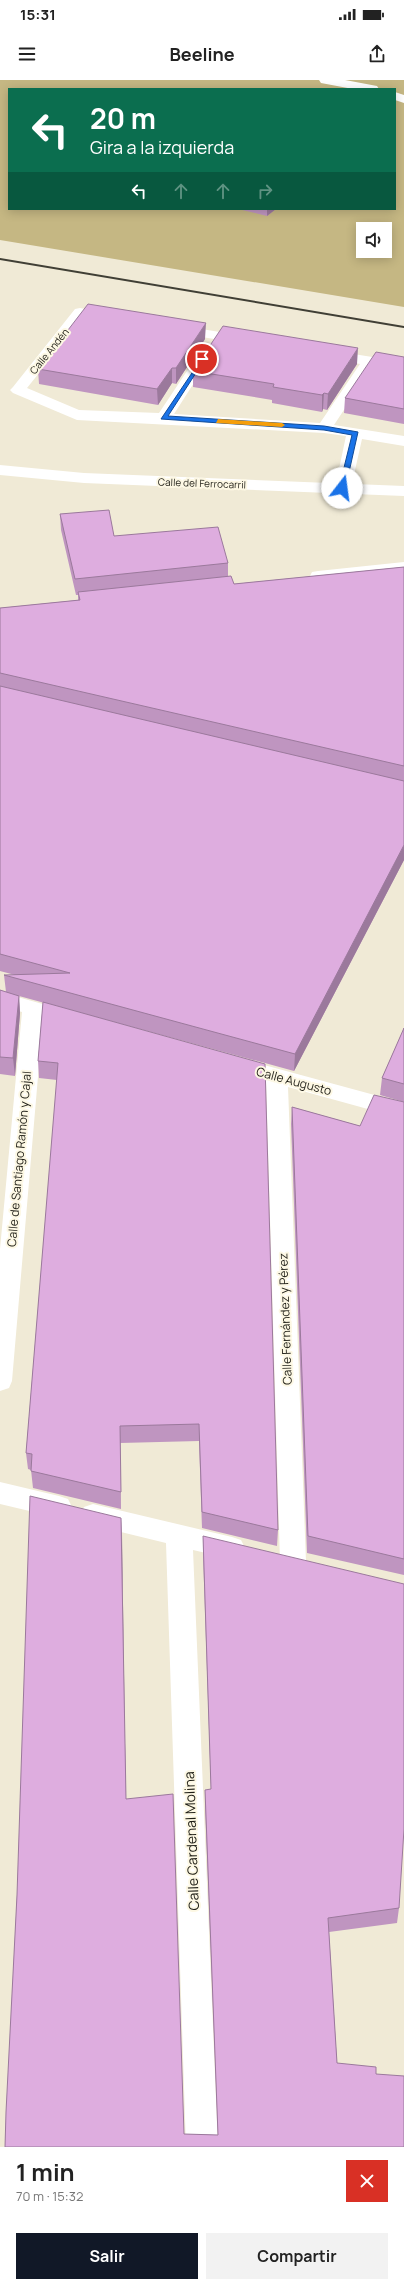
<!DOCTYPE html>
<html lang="es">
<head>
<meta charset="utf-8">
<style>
	:root { --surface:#fff; --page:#f2f2f2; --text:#222; --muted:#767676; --accent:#111827 }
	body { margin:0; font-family:Manrope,sans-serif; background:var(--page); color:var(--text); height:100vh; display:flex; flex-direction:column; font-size:15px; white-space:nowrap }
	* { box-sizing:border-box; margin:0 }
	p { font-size:13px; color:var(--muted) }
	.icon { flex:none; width:22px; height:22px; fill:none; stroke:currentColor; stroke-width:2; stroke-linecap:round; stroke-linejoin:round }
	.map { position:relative; height:2067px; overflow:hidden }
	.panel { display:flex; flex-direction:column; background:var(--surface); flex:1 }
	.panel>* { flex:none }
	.banner { position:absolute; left:8px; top:8px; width:388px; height:122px; border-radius:0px; box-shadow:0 2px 10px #0003; background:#0b6e4f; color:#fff; overflow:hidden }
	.fabs { position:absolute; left:356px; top:142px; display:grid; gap:8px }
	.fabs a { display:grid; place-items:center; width:36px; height:36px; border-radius:0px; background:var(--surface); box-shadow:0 2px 10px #0003; font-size:20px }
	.pin { position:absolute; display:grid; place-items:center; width:34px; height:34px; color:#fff; margin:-17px; border:2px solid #fff; border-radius:50%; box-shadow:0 1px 4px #0007 }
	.me { position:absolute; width:44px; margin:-22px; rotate:15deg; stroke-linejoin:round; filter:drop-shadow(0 0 3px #0008) }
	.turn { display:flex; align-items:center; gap:14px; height:84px; padding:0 16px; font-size:18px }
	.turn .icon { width:52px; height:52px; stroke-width:2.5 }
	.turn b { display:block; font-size:28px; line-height:34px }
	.lanes { display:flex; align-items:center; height:38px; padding:0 16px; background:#0003; justify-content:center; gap:20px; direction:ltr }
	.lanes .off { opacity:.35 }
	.round { display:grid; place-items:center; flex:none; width:42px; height:42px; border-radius:0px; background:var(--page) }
	.overview { display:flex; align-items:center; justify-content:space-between; height:68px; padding:0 16px }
	h1 { font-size:24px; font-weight:700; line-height:30px }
	.action { display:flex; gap:8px; margin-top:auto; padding:8px 16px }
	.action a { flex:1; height:46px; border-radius:0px; background:var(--accent); color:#fff; font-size:16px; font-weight:700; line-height:46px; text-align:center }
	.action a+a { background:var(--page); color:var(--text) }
	.status { display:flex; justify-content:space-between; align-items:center; height:28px; padding:0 20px; background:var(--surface); direction:ltr }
	.status svg { height:11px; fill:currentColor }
	header { display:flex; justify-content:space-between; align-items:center; height:52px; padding:0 16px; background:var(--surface); font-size:18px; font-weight:700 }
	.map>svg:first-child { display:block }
	.green { fill:#c5b783; fill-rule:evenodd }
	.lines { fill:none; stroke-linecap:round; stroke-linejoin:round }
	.street { fill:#fff; fill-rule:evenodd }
	.primary { fill:#fff; fill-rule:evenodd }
	.rail { stroke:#403f35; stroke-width:2 }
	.wall { fill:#bf95c0 }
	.shaded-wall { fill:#9b799c }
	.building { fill:#deaddf; stroke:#9b799c }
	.route { fill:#1a73e8; stroke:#114b97 }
	.slow { fill:#f59e0b }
	.labels { text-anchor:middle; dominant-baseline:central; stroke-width:4; stroke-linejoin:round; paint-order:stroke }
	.far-street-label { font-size:10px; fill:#1f1e16; stroke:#fdf8e4 }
	.street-label { font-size:12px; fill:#1f1e16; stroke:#fdf8e4 }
	.near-street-label { font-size:14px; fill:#1f1e16; stroke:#fdf8e4 }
</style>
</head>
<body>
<div class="status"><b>15:31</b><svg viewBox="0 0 49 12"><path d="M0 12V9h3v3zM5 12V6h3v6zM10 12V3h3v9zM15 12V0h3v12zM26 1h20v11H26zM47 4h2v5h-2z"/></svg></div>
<header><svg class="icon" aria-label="menu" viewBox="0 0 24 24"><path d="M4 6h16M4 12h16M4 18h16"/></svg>Beeline<svg class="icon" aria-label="share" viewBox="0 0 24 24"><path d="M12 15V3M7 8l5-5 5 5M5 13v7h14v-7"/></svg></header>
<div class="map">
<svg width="404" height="2067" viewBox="0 0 404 2067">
	<rect width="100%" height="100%" fill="#f0ead6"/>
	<path class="green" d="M0,0H404V227L0,160ZM9,9H395V129H9ZM363,149H385V171H363Z"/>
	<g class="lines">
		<path class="street" d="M319,0H345L377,6L379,9H353L321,3Z
			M395,12L404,15V23L395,20Z
			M80,228L116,235L118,238L111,242L84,237L27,308L79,330L159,333L205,264L210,263L217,267L174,334L320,343L360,284L323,277L321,274L323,271L328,270L404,282V290L373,286L334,345L404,356V366L362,359L351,408L349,411H337L335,408L346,356L324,353L77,340L13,313L10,310L13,307L75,229Z
			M176,245L245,256L252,260L245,264L171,252L169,249L171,246Z
			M404,482V492L318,501L312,500L310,496L312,492L318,491Z
			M0,912L78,934L82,939L78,944L71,946L43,938L12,1301L9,1308L0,1311V1169L22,932L0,926Z
			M264,985L404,1023V1039L288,1007L306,1482L302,1490L293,1493L284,1490L280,1482L266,1001L256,998L253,993L256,988Z
			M0,1402L59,1416L68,1419L72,1427L68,1435L59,1438L0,1424Z
			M93,1424L232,1457L241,1460L245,1468L241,1476L232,1479L193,1470L218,2067H186L166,1463L84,1443L80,1435L84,1427Z"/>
		<path class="primary" d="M0,385L84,393L404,406V416L84,403L0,395Z"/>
		<path class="rail" d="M0,179L404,247"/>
	</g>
	<path class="wall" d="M238,129H276L267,136Z
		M205,259L176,304L172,303L158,325L39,304L38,289Z
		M404,277V344L344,333L345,318Z
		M357,284L327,330L323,329L322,332L272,323V320L193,307V291Z
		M60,434L114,456L228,483V496L234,504L404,487V780L294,991L19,916L20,933L15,996L0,994V910L6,912L4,895H15L0,891V528L78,520V515H76L61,450Z
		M43,922L278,1450L277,1466L202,1448L199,1361L120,1363L121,1429L33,1408L31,1390L28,1389L26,1373L57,1000L39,998L38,981Z
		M404,948V1022L380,1015L382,998Z
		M404,1022V1495L307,1473L291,1044L292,1027L360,1046Z
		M121,1438L126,1719L184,2054L218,2055L205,1725V1710H211L203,1473V1456L399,1828L397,1843L329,1852L337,1983L376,1994L404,2067H5L17,1815Z"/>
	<path class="shaded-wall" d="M267,129H276L267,136Z
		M206,243L205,259L176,304V288Z
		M358,268L357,284L327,330L328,314Z
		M172,288V303L158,325L157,309Z
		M324,313L323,329L322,332V315Z
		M404,765V780L294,991L295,974Z
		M19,916L20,933L15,996L13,978Z
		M120,1346V1363L121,1429V1412Z
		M121,1438L122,1454L126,1734V1719Z"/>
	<path class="building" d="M88,224L206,243L176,288H172L157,309L38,289Z
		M223,246L358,268L328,314L324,313L322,315L273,307L274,304L193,291Z
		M376,272L404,277V329L345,318Z
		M109,430L114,456L218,447L228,483L75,499L60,434Z
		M404,487V686L0,593V528L80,520L78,512L231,496L234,504Z
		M0,606L404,701V765L295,974L4,895L70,893L0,874Z
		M0,910L19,916L13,978L0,977Z
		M43,922L265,984L278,1450L202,1432L199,1344L120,1346L121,1412L31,1391L32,1374L26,1373L58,983L38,981Z
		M404,948V1004L382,998Z
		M374,1015L404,1022V1479L308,1456L292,1027L360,1046Z
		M30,1416L121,1438L126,1719L173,1714L184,2054L218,2055L205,1710L211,1709L203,1456L404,1504V1749L399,1828L328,1838L337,1983L376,1987V1994L404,1996V2067H5L6,2032L17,1815Z"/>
	<path class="route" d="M202,278L205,279L168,336L324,346L358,352L345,410L339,408L352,355L324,350L161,339Z"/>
	<path class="slow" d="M218,339L282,343L285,345L282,347L216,343Z"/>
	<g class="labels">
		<g class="far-street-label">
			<text transform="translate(49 271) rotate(-51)">Calle Andén</text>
			<text transform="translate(202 403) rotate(2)">Calle del Ferrocarril</text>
		</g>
		<g class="street-label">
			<text transform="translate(294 1001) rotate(15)">Calle Augusto</text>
			<text transform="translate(19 1079) rotate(-85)">Calle de Santiago Ramón y Cajal</text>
			<text transform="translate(285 1239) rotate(-92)">Calle Fernández y Pérez</text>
		</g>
		<g class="near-street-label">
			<text transform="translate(191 1761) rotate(-92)">Calle Cardenal Molina</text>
		</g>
	</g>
</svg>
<div class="fabs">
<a><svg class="icon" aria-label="sound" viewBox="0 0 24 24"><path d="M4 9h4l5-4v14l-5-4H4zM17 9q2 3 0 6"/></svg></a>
</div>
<div class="pin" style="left:202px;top:279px;background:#d93025"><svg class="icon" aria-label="arrive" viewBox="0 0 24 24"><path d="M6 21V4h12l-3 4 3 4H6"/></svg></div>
<svg class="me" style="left:342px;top:408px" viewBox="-20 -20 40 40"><circle r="19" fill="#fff"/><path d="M0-13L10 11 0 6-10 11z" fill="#1a73e8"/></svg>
<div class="banner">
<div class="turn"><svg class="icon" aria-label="left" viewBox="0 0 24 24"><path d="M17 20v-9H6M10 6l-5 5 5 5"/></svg><div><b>20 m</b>Gira a la izquierda</div></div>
<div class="lanes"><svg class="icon" aria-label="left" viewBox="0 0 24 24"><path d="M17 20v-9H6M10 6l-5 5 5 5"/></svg><svg class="icon off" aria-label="ahead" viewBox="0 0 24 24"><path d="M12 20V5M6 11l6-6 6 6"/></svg><svg class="icon off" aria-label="ahead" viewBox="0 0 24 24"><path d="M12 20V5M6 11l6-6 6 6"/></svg><svg class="icon off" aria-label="right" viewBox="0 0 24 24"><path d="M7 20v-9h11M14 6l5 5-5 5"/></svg></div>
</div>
</div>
<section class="panel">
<div class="overview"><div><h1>1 min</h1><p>70 m · 15:32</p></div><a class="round" style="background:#d93025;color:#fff"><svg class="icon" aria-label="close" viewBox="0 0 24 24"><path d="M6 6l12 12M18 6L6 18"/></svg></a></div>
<div class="action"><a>Salir</a><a>Compartir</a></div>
</section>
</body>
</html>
